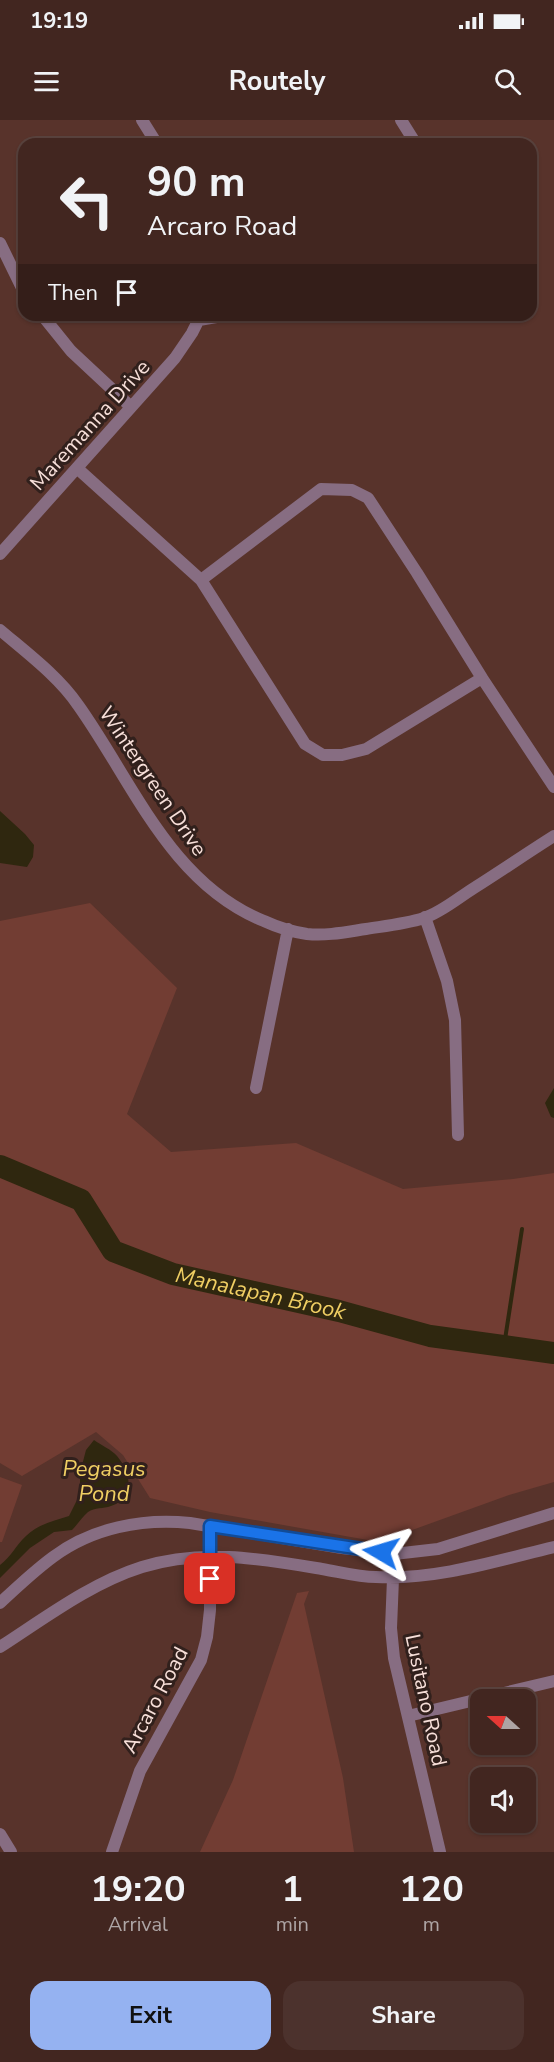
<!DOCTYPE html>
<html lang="en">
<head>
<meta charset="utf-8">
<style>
	:root { --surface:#422620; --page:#4c322d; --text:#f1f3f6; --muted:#aea5a5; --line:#5a433e; --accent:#95b2f1 }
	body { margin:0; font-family:"Nunito Sans",sans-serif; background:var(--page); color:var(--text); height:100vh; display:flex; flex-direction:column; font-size:22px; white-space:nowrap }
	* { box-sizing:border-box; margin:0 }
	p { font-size:20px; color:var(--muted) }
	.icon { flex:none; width:33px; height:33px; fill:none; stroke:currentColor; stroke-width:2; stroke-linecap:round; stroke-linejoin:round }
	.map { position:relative; height:1732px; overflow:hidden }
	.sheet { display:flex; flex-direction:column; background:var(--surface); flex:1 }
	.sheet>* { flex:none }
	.guide { position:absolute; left:18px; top:18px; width:519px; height:183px; border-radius:18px; box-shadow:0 2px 4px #0004,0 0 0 2px var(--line); background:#422620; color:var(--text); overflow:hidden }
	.needle { width:39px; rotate:291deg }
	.tools { position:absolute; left:470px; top:1569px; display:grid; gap:12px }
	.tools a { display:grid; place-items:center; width:66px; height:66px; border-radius:12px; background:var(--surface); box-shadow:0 2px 4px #0004,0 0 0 2px var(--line); font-size:30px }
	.pin { position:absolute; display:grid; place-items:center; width:51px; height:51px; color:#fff; margin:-26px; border-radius:12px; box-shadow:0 3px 9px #0006 }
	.me { position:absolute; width:66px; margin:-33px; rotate:277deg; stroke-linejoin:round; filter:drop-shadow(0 0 4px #0008) }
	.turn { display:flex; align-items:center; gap:21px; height:126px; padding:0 30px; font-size:27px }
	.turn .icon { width:78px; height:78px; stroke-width:2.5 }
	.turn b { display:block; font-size:42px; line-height:51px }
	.then { display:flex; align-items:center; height:57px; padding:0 30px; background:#0003; gap:12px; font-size:22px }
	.eta { display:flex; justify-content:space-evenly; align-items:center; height:102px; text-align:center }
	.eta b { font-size:36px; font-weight:700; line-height:42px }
	.button { display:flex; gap:12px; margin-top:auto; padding:12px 30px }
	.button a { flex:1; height:69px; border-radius:18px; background:var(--accent); color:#111; font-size:24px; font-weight:700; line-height:69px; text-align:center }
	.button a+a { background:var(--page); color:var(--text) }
	.status { display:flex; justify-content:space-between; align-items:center; height:42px; padding:0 30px; background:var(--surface); direction:ltr }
	.status svg { height:16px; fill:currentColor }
	header { display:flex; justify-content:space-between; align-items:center; height:78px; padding:0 30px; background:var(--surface); font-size:27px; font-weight:700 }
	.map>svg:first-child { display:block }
	.green { fill:#723d33 }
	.water { fill:#2f270f }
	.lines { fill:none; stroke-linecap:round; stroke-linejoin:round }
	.stream { stroke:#2f270f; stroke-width:4 }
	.river { stroke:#2f270f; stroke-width:22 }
	.street { stroke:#876d82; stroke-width:12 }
	.route-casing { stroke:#114b97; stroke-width:15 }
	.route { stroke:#1a73e8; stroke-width:10 }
	.labels { text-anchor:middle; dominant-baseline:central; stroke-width:6; stroke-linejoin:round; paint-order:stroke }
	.street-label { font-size:21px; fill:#f7dfd9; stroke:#31201c }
	.water-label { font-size:22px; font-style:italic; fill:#efce63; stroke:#31201c }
</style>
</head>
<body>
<div class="status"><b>19:19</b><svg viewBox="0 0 49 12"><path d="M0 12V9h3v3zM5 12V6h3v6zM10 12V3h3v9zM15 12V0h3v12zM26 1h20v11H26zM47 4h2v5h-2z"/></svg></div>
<header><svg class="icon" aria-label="menu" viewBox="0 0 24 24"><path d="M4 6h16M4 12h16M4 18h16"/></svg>Routely<svg class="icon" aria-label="search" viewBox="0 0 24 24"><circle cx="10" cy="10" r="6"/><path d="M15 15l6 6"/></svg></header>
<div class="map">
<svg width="554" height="1732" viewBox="0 0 554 1732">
	<rect width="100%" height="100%" fill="#58332b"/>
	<path class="green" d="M90,783L177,868L127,994L171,1032L296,1023L403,1069L513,1059L554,1053V1362L509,1375L379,1422L210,1392L150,1378L123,1335L96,1312L22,1356L0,1343V801Z
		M0,1357L22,1365L2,1422H0Z
		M309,1471L304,1484L343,1658L354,1732H200L233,1660L297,1473Z"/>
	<path class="water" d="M0,691L25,714L34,725L33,737L27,747L0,743Z
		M554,968V998L551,997L545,983Z
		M94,1320C101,1325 112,1330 117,1336C131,1353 136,1378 111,1386C103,1389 95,1387 88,1392C82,1397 77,1405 72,1410L54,1412L30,1428L0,1458V1445C11,1437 16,1425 26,1416C38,1404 54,1401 69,1396L80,1374V1353L86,1330Z"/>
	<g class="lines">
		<path class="stream" d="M504,1226L522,1109"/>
		<path class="river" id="s1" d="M0,1046L81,1080L113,1131L173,1154L339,1191L430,1216L554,1233"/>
		<path class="street" d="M142,0L157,24
			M401,0L416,24
			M0,123L24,172
			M42,195L71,231L131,287
			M199,200L228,195
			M78,349L201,460
			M0,434L175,238L192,213L201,195
			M0,510C27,533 58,556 78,585C133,662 170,763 264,801C277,807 293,812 307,814C327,816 346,812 366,809C385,806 405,804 424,798C442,792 458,778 474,768C501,751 527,733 554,716
			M482,558L366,629L342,635H323L305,624L201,460L321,369L352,370L368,378L417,453L482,558L554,667
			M425,797L447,861L455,900L458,1015
			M256,968L288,809
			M394,1434L391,1508L394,1538L440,1732
			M0,1483C17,1467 34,1451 53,1437C92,1408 142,1398 190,1403L342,1428L394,1434L438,1429L554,1393
			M0,1527C45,1498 91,1463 142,1447C202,1428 262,1439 322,1449C340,1452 358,1457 376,1457C436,1460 496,1441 554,1427
			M408,1596L554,1561
			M0,1714L11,1732
			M112,1732L140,1651L201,1540L207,1517L210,1490V1406"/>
	</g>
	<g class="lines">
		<defs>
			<path id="route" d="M210,1459V1406L381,1432"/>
		</defs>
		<use href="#route" class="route-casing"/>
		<use href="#route" class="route"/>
	</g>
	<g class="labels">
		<g class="street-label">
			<text transform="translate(90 305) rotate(-48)">Maremanna Drive</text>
			<text transform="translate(153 661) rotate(56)">Wintergreen Drive</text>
			<text transform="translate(155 1580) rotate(-62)">Arcaro Road</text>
			<text transform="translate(426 1580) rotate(78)">Lusitano Road</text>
		</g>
		<g class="water-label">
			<text stroke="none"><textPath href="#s1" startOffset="302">Manalapan Brook</textPath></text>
			<text x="104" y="1349">Pegasus<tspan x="104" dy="25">Pond</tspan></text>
		</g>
	</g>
</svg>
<div class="tools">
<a><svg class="needle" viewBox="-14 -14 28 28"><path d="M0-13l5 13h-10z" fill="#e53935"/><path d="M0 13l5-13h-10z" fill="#aea5a5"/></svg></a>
<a><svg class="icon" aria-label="sound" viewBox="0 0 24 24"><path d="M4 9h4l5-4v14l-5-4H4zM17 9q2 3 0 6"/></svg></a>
</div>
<div class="pin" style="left:210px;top:1459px;background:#d93025"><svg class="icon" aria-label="arrive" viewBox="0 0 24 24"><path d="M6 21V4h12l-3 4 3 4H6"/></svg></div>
<svg class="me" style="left:381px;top:1432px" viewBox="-20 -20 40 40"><path d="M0-17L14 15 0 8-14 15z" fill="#1a73e8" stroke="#fff" stroke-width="4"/></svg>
<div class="guide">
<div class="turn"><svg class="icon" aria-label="left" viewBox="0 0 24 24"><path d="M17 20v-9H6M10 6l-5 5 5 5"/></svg><div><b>90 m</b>Arcaro Road</div></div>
<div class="then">Then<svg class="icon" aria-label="arrive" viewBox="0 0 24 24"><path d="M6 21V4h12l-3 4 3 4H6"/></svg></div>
</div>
</div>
<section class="sheet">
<div class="eta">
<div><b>19:20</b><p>Arrival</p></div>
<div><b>1</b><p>min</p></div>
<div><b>120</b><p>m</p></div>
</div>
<div class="button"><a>Exit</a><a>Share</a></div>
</section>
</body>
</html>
